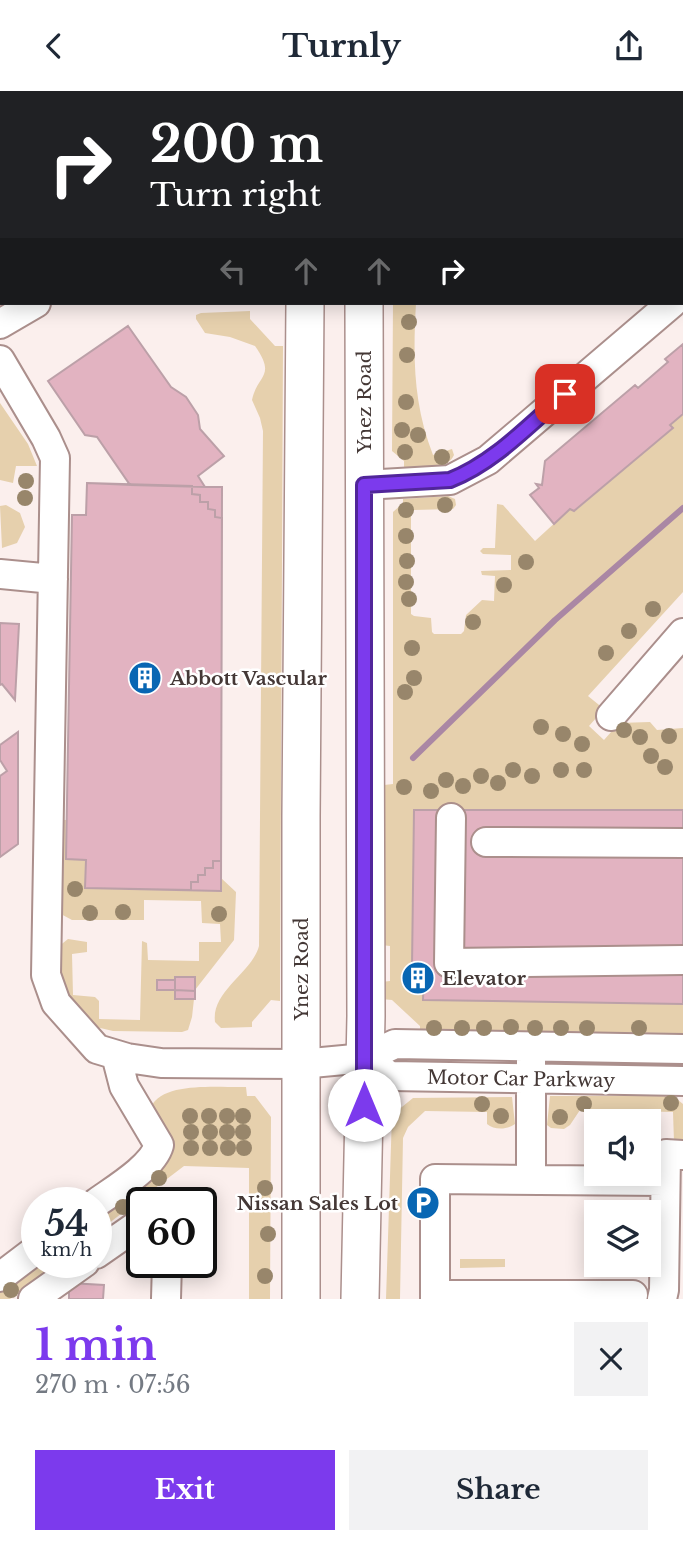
<!DOCTYPE html>
<html lang="en">
<head>
<meta charset="utf-8">
<style>
	:root { --surface:#fff; --page:#f2f2f3; --text:#1f2937; --muted:#747a83; --accent:#7c3aed }
	body { margin:0; font-family:"Libre Baskerville",serif; background:var(--page); color:var(--text); height:100vh; display:flex; flex-direction:column; font-size:26px; white-space:nowrap }
	* { box-sizing:border-box; margin:0 }
	p { font-size:23px; color:var(--muted) }
	.icon { flex:none; width:38px; height:38px; fill:none; stroke:currentColor; stroke-width:2; stroke-linecap:round; stroke-linejoin:round }
	.map { position:relative; height:1208px; overflow:hidden }
	.sheet { display:flex; flex-direction:column; background:var(--surface); flex:1 }
	.sheet>* { flex:none }
	.hud { position:absolute; left:0px; top:0px; width:684px; height:214px; box-shadow:0 4px 18px #0003; background:#202124; color:#fff; overflow:hidden }
	.fabs { position:absolute; left:584px; top:1018px; display:grid; gap:14px }
	.fabs a { display:grid; place-items:center; width:77px; height:77px; border-radius:0px; background:var(--surface); box-shadow:0 4px 18px #0003; font-size:35px }
	.speed { position:absolute; left:21px; top:1096px; display:flex; gap:14px; font-size:35px; font-weight:700; text-align:center }
	.speed>* { display:grid; place-content:center; width:91px; height:91px; border-radius:50%; background:var(--surface); box-shadow:0 4px 18px #0003; line-height:1 }
	.speed small { font-size:18px; font-weight:400 }
	.speed .limit { border:4px solid #111; border-radius:10px; background:#fff; color:#111 }
	.pin { position:absolute; display:grid; place-items:center; width:60px; height:60px; color:#fff; margin:-30px; border-radius:14px; box-shadow:0 4px 10px #0006 }
	.me { position:absolute; width:77px; margin:-38px; rotate:0deg; stroke-linejoin:round; filter:drop-shadow(0 0 5px #0008) }
	.turn { display:flex; align-items:center; gap:24px; height:147px; padding:0 35px; font-size:32px }
	.turn .icon { width:91px; height:91px; stroke-width:2.5 }
	.turn b { display:block; font-size:49px; line-height:60px }
	.lanes { display:flex; align-items:center; height:66px; padding:0 35px; background:#0003; justify-content:center; gap:35px; direction:ltr }
	.lanes .off { opacity:.35 }
	.round { display:grid; place-items:center; flex:none; width:74px; height:74px; border-radius:0px; background:var(--page) }
	.summary { display:flex; align-items:center; justify-content:space-between; height:119px; padding:0 35px }
	h1 { font-size:42px; font-weight:800; line-height:52px; color:var(--accent) }
	.primary-button { display:flex; gap:14px; margin-top:auto; padding:14px 35px }
	.primary-button a { flex:1; height:80px; border-radius:0px; background:var(--accent); color:#fff; font-size:28px; font-weight:800; line-height:80px; text-align:center }
	.primary-button a+a { background:var(--page); color:var(--text) }
	header { display:flex; justify-content:space-between; align-items:center; height:91px; padding:0 35px; background:var(--surface); font-size:32px; font-weight:800 }
	.map>svg:first-child { display:block }
	.green { fill:#e6d0ad }
	.lines { fill:none; stroke-linecap:round; stroke-linejoin:round }
	.stream { stroke:#aa87a4; stroke-width:6 }
	.building { fill:#e2b3c1; stroke:#bca0a8; stroke-width:2 }
	.minor-casing { stroke:#ab8f8c; stroke-width:32 }
	.major-casing { stroke:#ab8f8c; stroke-width:40 }
	.minor { stroke:#fff; stroke-width:28 }
	.major { stroke:#fff; stroke-width:37 }
	.tree { fill:#98866b }
	.route-casing { stroke:#51269a; stroke-width:18 }
	.route { stroke:#7c3aed; stroke-width:12 }
	.labels { text-anchor:middle; dominant-baseline:central; stroke-width:5; stroke-linejoin:round; paint-order:stroke }
	.street-label { font-size:19px; fill:#443836; stroke:#fff }
	.poi-label { font-size:19px; font-weight:bold; fill:#443836; stroke:#fff; text-anchor:start }
</style>
</head>
<body>
<header><svg class="icon" aria-label="back" viewBox="0 0 24 24"><path d="M15 5l-7 7 7 7"/></svg>Turnly<svg class="icon" aria-label="share" viewBox="0 0 24 24"><path d="M12 15V3M7 8l5-5 5 5M5 13v7h14v-7"/></svg></header>
<div class="map">
<svg width="683" height="1208" viewBox="0 0 683 1208">
	<rect width="100%" height="100%" fill="#fbefed"/>
	<path class="green" d="M393,212H416C413,267 413,312 433,364L452,358L454,364C447,380 420,376 404,377V370L392,360Z
		M250,220V228L275,255H283L280,910L271,909L252,931V936L221,937L215,931C211,900 252,882 259,855L263,340L260,327L252,309C257,284 277,286 255,255L230,246L205,242L196,228V224L201,222Z
		M0,312L28,353L37,375H16L13,392L0,389Z
		M683,323V501L588,605L604,618L589,635L604,649L619,632L650,631L657,639L683,637V719H414L412,875L424,898L683,913V942L420,941V935L392,909L381,908V891L390,890V855L381,854L384,694L393,693V421L403,412V408L448,405L455,408L456,414L453,418L414,419L411,421V523L414,525L431,527L432,541L434,543H461L464,540L466,524L482,509L494,510L495,485L482,484L481,480L511,479V464L483,463L480,460L483,457H495L497,413L503,414L535,450L570,418L575,420L673,337L670,334Z
		M6,414L20,422L25,436L17,452L2,457L0,415Z
		M61,729H67L66,768L86,769V797L220,800L221,787L236,801L234,849L195,899L192,926L188,939L182,941L113,940L96,936L67,907L60,883L58,856L68,848L87,851V861L72,863L73,904L95,906L99,910V928L140,929L142,850L147,852L148,869L199,870V851H221L220,833L202,832L201,810L144,809V829H72L59,822Z
		M246,996L247,1005H255L271,1026L270,1208H249V1077L184,1075L96,1142V1127L159,1079L151,1016C163,990 220,997 246,996Z
		M550,1005H673L683,1013V1054L674,1051L673,1021L580,1019L570,1034L564,1038L551,1037L547,1034Z
		M512,1006L515,1033C507,1039 494,1039 487,1033V1021L425,1020L408,1036L403,1047L400,1208H386L392,1024L413,1007Z
		M460,1168H505V1176L460,1177Z
		M40,1171H58L10,1208H0V1202Z"/>
	<g class="lines">
		<path class="stream" d="M413,667L555,529L683,417"/>
	</g>
	<path class="building" d="M128,235L171,296L186,306L198,324L200,338L224,365L198,385L205,396H222L221,800L85,797L86,769L66,768L72,424H86L87,392L130,394L97,346L85,344L48,290Z
		M128,235L171,296L186,306L198,324L200,338L224,365L198,385L205,396L130,394L97,346L85,344L48,290Z
		M683,253V323L670,334L673,337L574,420L570,418L554,433L530,404L539,397L536,393L542,394L545,370L635,294L638,297L668,271L665,268Z
		M87,392L192,395V403L200,404V411H208V418L215,419V426L222,427L221,770H213V777H205V784H198V791H191V799L85,797L86,769L66,768L72,424H86Z
		M0,532L19,533L15,609L2,593L0,594Z
		M18,641V753L0,766V685L7,680L0,669V654Z
		M414,719H683V913L423,909L424,876L412,875Z
		M412,875L424,876V898H412Z
		M175,886H195V900L175,899Z
		M157,889H175V899H157Z
		M175,899L195,900V908H175Z
		M69,1192L104,1194L103,1208H69Z"/>
	<g class="lines">
		<defs>
			<path id="minor" d="M0,233L36,212
				M0,269L46,347L55,367L46,884L56,912L97,958L127,967L161,972L301,973L365,967L395,953L683,958
				M364,394L450,389L488,369L672,212
				M0,483L53,488
				M611,625L683,542
				M451,727L449,872L683,869
				M486,751L683,752
				M365,967L390,985L683,990
				M531,1089V969
				M96,1112C114,1099 153,1076 159,1054L124,995L116,964
				M96,1163L142,1131
				M0,1186L37,1158
				M435,1204H633
				M33,1208L85,1171
				M166,1208L167,1171
				M435,1208V1088L665,1090
				M662,1208L664,1199L666,1063L683,1064"/>
			<path id="major" d="M624,0L631,2
				M38,2L44,0
				M307,2V0
				M361,2V0
				M0,12L2,11
				M682,15H683
				M301,1208V725L305,212
				M360,1208L366,925L364,212"/>
		</defs>
		<use href="#minor" class="minor-casing"/>
		<use href="#major" class="major-casing"/>
		<use href="#minor" class="minor"/>
		<use href="#major" class="major"/>
	</g>
	<g class="tree">
		<circle cx="409" cy="231" r="8"/>
		<circle cx="407" cy="264" r="8"/>
		<circle cx="406" cy="311" r="8"/>
		<circle cx="402" cy="339" r="8"/>
		<circle cx="418" cy="344" r="8"/>
		<circle cx="405" cy="361" r="8"/>
		<circle cx="442" cy="366" r="8"/>
		<circle cx="26" cy="390" r="8"/>
		<circle cx="25" cy="407" r="8"/>
		<circle cx="445" cy="414" r="8"/>
		<circle cx="406" cy="419" r="8"/>
		<circle cx="406" cy="445" r="8"/>
		<circle cx="407" cy="470" r="8"/>
		<circle cx="526" cy="471" r="8"/>
		<circle cx="406" cy="491" r="8"/>
		<circle cx="504" cy="494" r="8"/>
		<circle cx="409" cy="508" r="8"/>
		<circle cx="653" cy="518" r="8"/>
		<circle cx="473" cy="531" r="8"/>
		<circle cx="629" cy="540" r="8"/>
		<circle cx="412" cy="557" r="8"/>
		<circle cx="606" cy="562" r="8"/>
		<circle cx="414" cy="587" r="8"/>
		<circle cx="405" cy="601" r="8"/>
		<circle cx="541" cy="636" r="8"/>
		<circle cx="624" cy="639" r="8"/>
		<circle cx="563" cy="643" r="8"/>
		<circle cx="669" cy="645" r="8"/>
		<circle cx="640" cy="646" r="8"/>
		<circle cx="582" cy="653" r="8"/>
		<circle cx="651" cy="665" r="8"/>
		<circle cx="665" cy="676" r="8"/>
		<circle cx="513" cy="679" r="8"/>
		<circle cx="561" cy="679" r="8"/>
		<circle cx="584" cy="679" r="8"/>
		<circle cx="481" cy="685" r="8"/>
		<circle cx="532" cy="685" r="8"/>
		<circle cx="446" cy="689" r="8"/>
		<circle cx="498" cy="692" r="8"/>
		<circle cx="463" cy="695" r="8"/>
		<circle cx="404" cy="696" r="8"/>
		<circle cx="431" cy="700" r="8"/>
		<circle cx="75" cy="798" r="8"/>
		<circle cx="123" cy="821" r="8"/>
		<circle cx="90" cy="822" r="8"/>
		<circle cx="219" cy="823" r="8"/>
		<circle cx="511" cy="936" r="8"/>
		<circle cx="434" cy="937" r="8"/>
		<circle cx="462" cy="937" r="8"/>
		<circle cx="484" cy="937" r="8"/>
		<circle cx="535" cy="937" r="8"/>
		<circle cx="561" cy="937" r="8"/>
		<circle cx="587" cy="937" r="8"/>
		<circle cx="639" cy="937" r="8"/>
		<circle cx="671" cy="1012" r="8"/>
		<circle cx="482" cy="1013" r="8"/>
		<circle cx="584" cy="1013" r="8"/>
		<circle cx="190" cy="1025" r="8"/>
		<circle cx="209" cy="1025" r="8"/>
		<circle cx="227" cy="1025" r="8"/>
		<circle cx="243" cy="1025" r="8"/>
		<circle cx="501" cy="1025" r="8"/>
		<circle cx="560" cy="1026" r="8"/>
		<circle cx="191" cy="1041" r="8"/>
		<circle cx="210" cy="1041" r="8"/>
		<circle cx="227" cy="1041" r="8"/>
		<circle cx="243" cy="1041" r="8"/>
		<circle cx="191" cy="1057" r="8"/>
		<circle cx="210" cy="1057" r="8"/>
		<circle cx="228" cy="1057" r="8"/>
		<circle cx="244" cy="1057" r="8"/>
		<circle cx="159" cy="1087" r="8"/>
		<circle cx="265" cy="1097" r="8"/>
		<circle cx="123" cy="1116" r="8"/>
		<circle cx="268" cy="1143" r="8"/>
		<circle cx="265" cy="1185" r="8"/>
		<circle cx="11" cy="1199" r="8"/>
	</g>
	<g class="lines">
		<defs>
			<path id="route" d="M364,1014V394L450,389C494,372 530,333 565,303"/>
		</defs>
		<use href="#route" class="route-casing"/>
		<use href="#route" class="route"/>
	</g>
	<defs>
		<symbol id="building-disc" viewBox="-11 -11 22 22"><circle r="9.5" fill="#0866b3" stroke="#fff"/><path d="M-4-6H4V6H1V3H-1V6H-4ZM-2.5-4.3h1.7v1.8h-1.7ZM.8-4.3h1.7v1.8H.8ZM-2.5-1h1.7V.8h-1.7ZM.8-1h1.7V.8H.8Z" fill="#fff"/></symbol>
		<symbol id="parking-disc" viewBox="-11 -11 22 22"><circle r="9.5" fill="#0866b3" stroke="#fff"/><path d="M-3.5-5.5H1a3.5 3.5 0 0 1 0 7H-1V5.5H-3.5ZM-1-3.4V-.6H.8a1.4 1.4 0 0 0 0-2.8Z" fill="#fff"/></symbol>
	</defs>
	<g fill-rule="evenodd">
		<use href="#building-disc" x="126" y="568" width="38" height="38"/>
		<use href="#building-disc" x="399" y="868" width="38" height="38"/>
		<use href="#parking-disc" x="404" y="1093" width="38" height="38"/>
	</g>
	<g class="labels">
		<g class="street-label">
			<text transform="translate(364 311) rotate(-90)">Ynez Road</text>
			<text transform="translate(301 878) rotate(-90)">Ynez Road</text>
			<text transform="translate(521 988) rotate(1)">Motor Car Parkway</text>
		</g>
		<g class="poi-label">
			<text x="170" y="587">Abbott Vascular</text>
			<text x="442" y="887">Elevator</text>
			<text x="398" y="1112" text-anchor="end">Nissan Sales Lot</text>
		</g>
	</g>
</svg>
<div class="fabs">
<a><svg class="icon" aria-label="sound" viewBox="0 0 24 24"><path d="M4 9h4l5-4v14l-5-4H4zM17 9q2 3 0 6"/></svg></a>
<a><svg class="icon" aria-label="layers" viewBox="0 0 24 24"><path d="M12 4l9 5-9 5-9-5zM3 14l9 5 9-5"/></svg></a>
</div>
<div class="speed"><div>54<small>km/h</small></div><div class="limit">60</div></div>
<div class="pin" style="left:565px;top:303px;background:#d93025"><svg class="icon" aria-label="arrive" viewBox="0 0 24 24"><path d="M6 21V4h12l-3 4 3 4H6"/></svg></div>
<svg class="me" style="left:364px;top:1014px" viewBox="-20 -20 40 40"><circle r="19" fill="#fff"/><path d="M0-13L10 11 0 6-10 11z" fill="#7c3aed"/></svg>
<div class="hud">
<div class="turn"><svg class="icon" aria-label="right" viewBox="0 0 24 24"><path d="M7 20v-9h11M14 6l5 5-5 5"/></svg><div><b>200 m</b>Turn right</div></div>
<div class="lanes"><svg class="icon off" aria-label="left" viewBox="0 0 24 24"><path d="M17 20v-9H6M10 6l-5 5 5 5"/></svg><svg class="icon off" aria-label="ahead" viewBox="0 0 24 24"><path d="M12 20V5M6 11l6-6 6 6"/></svg><svg class="icon off" aria-label="ahead" viewBox="0 0 24 24"><path d="M12 20V5M6 11l6-6 6 6"/></svg><svg class="icon" aria-label="right" viewBox="0 0 24 24"><path d="M7 20v-9h11M14 6l5 5-5 5"/></svg></div>
</div>
</div>
<section class="sheet">
<div class="summary"><div><h1>1 min</h1><p>270 m · 07:56</p></div><a class="round"><svg class="icon" aria-label="close" viewBox="0 0 24 24"><path d="M6 6l12 12M18 6L6 18"/></svg></a></div>
<div class="primary-button"><a>Exit</a><a>Share</a></div>
</section>
</body>
</html>
